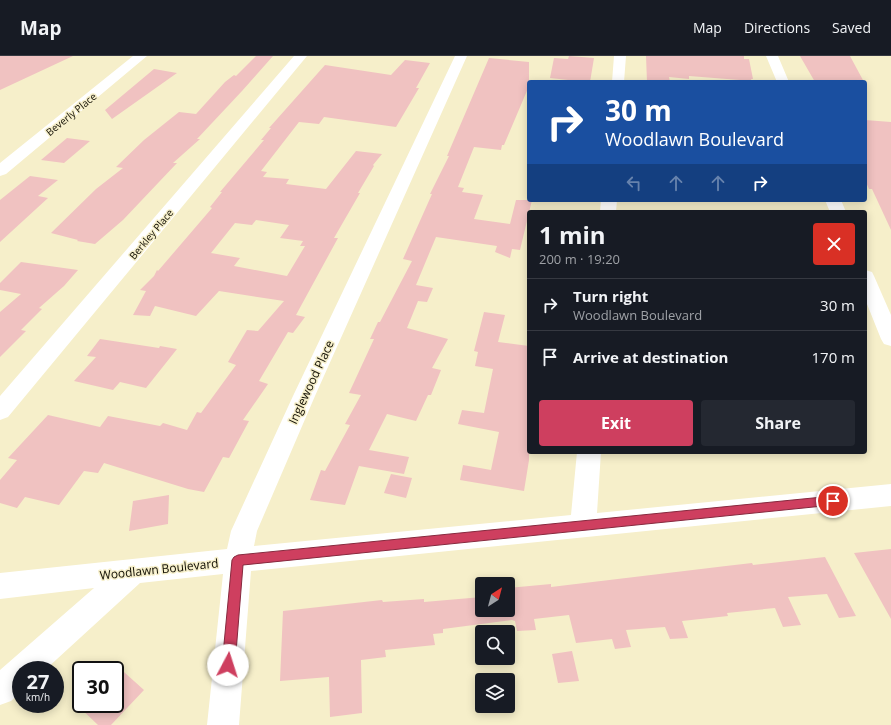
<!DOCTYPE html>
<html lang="en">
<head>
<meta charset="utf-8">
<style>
	:root { --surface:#171b24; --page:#242831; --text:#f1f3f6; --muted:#9ea1a6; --line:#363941; --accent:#ce3f5f }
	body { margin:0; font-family:"Open Sans",sans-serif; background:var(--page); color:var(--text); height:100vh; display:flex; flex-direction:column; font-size:15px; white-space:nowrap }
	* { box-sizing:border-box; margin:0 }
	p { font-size:13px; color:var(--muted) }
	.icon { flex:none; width:22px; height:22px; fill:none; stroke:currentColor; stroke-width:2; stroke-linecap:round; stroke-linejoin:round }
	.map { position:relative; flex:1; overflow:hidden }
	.sheet { position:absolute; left:527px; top:154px; width:340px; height:244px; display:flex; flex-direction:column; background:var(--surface); border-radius:4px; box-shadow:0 2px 10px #0003 }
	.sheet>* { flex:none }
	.guide { position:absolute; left:527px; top:24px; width:340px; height:122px; border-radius:4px; box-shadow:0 2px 10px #0003; background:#1a4fa0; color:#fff; overflow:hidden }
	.needle { width:26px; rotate:36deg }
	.controls { position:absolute; left:475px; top:521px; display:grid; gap:8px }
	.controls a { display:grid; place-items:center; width:40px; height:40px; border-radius:4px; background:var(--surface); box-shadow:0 2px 10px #0003; font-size:20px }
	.speed { position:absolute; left:12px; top:605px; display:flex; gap:8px; font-size:20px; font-weight:700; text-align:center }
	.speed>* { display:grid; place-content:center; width:52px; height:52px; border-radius:50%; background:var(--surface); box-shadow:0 2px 10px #0003; line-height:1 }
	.speed small { font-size:10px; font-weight:400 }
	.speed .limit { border:2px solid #111; border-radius:6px; background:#fff; color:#111 }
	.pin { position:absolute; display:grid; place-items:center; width:34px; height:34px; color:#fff; margin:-17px; border:2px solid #fff; border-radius:50%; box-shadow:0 1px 4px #0007 }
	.me { position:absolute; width:44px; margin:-22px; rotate:5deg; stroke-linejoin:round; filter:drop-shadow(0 0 3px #0008) }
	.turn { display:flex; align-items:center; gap:14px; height:84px; padding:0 12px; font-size:18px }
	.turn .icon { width:52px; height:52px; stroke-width:2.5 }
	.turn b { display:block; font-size:28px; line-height:34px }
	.lanes { display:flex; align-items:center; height:38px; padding:0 12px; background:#0003; justify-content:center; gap:20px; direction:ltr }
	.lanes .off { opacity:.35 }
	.round { display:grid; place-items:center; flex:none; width:42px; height:42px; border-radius:4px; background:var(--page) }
	.headline { display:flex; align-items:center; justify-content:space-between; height:68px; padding:0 12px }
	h1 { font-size:24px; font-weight:700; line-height:30px }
	.button { display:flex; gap:8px; margin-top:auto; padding:8px 12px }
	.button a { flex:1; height:46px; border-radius:4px; background:var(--accent); color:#fff; font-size:16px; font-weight:700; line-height:46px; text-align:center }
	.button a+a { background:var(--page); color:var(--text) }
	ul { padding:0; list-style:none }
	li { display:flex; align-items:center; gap:12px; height:52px; padding:0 12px; border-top:1px solid var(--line) }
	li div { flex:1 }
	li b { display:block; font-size:15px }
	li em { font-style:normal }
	header { display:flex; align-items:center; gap:24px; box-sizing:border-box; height:56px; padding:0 20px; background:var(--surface); border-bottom:1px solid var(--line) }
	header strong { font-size:19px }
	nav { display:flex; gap:22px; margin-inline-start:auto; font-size:14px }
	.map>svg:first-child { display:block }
	.building { fill:#f0c2c1; fill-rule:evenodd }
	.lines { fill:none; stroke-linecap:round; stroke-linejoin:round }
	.minor { fill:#fff; fill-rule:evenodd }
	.route { fill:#ce3f5f; stroke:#86293e }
	.labels { text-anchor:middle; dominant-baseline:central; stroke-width:3; stroke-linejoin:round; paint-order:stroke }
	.far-street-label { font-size:10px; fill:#0f0c02; stroke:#f6efca }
	.street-label { font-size:12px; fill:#0f0c02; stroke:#f6efca }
</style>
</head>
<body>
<header>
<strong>Map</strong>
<nav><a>Map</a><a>Directions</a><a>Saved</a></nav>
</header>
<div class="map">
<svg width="891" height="669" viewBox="0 0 891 669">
	<rect width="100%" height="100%" fill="#f6efca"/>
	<path class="building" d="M0,0H73L0,34Z
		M256,0H273L242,35L197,83H200L173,107H177L123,164L95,188L77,185L78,184L51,177L96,133L123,112L116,111L144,84L179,56L196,58L225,26L234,19L236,20Z
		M569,0L594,2L590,26H568V24L550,22L554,2L568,3Z
		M646,0H744V3H749L753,23H751L752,25L689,20V23L669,21L670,26H647Z
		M800,0H850L864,26H815Z
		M489,2L529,6V30L504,89H502L501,94L474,91L458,131L464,132L462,136L483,139L474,163L510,168L516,144H532L520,194L512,193L510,202L495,196L497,190L436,181L416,229L433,232L427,246L418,245L407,272L448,283L432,312L441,314L431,339H428L416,365L387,358L369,394L409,401L404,418L359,410L345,449L310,444L321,414L325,415L350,369L345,368L361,339L349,337L374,283H370L378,266H380L412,205L403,203L432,138H430L449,100H447Z
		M405,4L430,7L416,32H419L396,71L324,61L319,68L299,66L261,115L267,116L263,121L289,123L286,128L326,133L356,95L382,98L373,109L374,110L358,137H360L334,182H338L296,259L305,261L293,277L288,276L259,325L268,328L243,364L249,365L229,402L223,401L204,436L188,433L104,407L98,417L84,415L59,449L25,441L17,452L0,447V424L17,404L8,402L48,359L100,371L108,360L160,370L163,367L187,374L197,356L201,357L236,309L228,306L247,274L258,275L284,245L219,235L196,260L155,250L150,260L133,259L146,235L140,234L154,220L157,214L158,215L212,152L210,151L222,136H220L264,84H261L271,72H269L325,9L391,19ZM256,164L289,169L280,182L303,185L300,190H305L287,220L234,210L240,202L211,197L235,167L252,169Z
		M154,13L177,17L112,63L105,54Z
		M865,64L891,66V174L872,133H869L865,124Z
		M67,82L90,85L64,107L41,104Z
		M30,120L58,124L38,140L48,142L0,186V144Z
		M21,206L78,214L64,230L39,252L42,253L21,274L26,275L0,301V256L21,238L0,234V227Z
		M484,256L505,259L498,286L529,290V404L524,435L460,424L463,409L491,414L499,376L458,368L462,354L484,357L493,313L475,310L478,296L474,295Z
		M100,283L159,292L160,290L177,293L146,332L120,326L113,334L74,325L96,301L87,300Z
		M391,418L412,422L406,442L384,437Z
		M169,439L168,468L129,475L133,445Z
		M891,493V563L854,497Z
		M825,501L856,560L839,562L827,538L788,541L801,569L783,571L775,552L727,557L728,560L682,565L688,582L670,583L665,571L626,574L631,591L615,593L612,583L576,587L569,559L534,563L536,574L517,575L515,565L512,564L443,573V577L433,578L435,589L385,594L386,601L361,604L362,657L330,661L329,621L280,625L283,555L382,544L383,546L424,543V546L482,541V554H508V532L551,528V531L726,510L752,507L753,509Z
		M572,595L579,625L558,627L552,598Z
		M115,608L144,634L111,669H98L76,648H115Z"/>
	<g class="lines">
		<path class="minor" d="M133,0H147L6,118L0,120V107Z
			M294,0H307L8,361L0,364V340Z
			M455,0H467L315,340L257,475L254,490L571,459L577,396H601L597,457L891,428V450L251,515L239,669H207L223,518L140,527L45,614H21V636L11,645L0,649V614L94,532L0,543V517L227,493L231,475L293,340Z
			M614,0H626L624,26H612Z
			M766,0H778L789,26H777Z
			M601,144H617L616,156H600Z
			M825,144H841L846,156H830Z
			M865,214L872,216L874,220L891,259V290L884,288L881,283L865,243Z"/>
	</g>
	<path class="route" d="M833,440L837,442L839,445L837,448L833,449L243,509L235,609L233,613L228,615L224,613L222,609L232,504L234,501L238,499Z"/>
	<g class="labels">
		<g class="far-street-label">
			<text transform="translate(71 58) rotate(-39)">Beverly Place</text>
			<text transform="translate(151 178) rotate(-50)">Berkley Place</text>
		</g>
		<g class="street-label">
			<text transform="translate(311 326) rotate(-65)">Inglewood Place</text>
			<text transform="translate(159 513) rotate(-6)">Woodlawn Boulevard</text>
		</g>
	</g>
</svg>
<div class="controls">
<a><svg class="needle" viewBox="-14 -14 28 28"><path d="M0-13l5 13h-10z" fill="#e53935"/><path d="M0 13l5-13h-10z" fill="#9ea1a6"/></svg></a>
<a><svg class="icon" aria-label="search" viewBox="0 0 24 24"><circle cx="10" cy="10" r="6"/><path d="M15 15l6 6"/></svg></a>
<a><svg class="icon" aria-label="layers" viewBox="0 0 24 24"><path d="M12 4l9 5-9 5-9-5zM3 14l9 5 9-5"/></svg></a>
</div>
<div class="speed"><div>27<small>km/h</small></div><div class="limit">30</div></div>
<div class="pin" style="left:833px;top:445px;background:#d93025"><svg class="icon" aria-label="arrive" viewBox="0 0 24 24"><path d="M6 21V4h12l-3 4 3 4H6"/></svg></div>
<svg class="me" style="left:228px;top:609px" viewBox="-20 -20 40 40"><circle r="19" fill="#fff"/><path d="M0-13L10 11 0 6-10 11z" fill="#ce3f5f"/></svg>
<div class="guide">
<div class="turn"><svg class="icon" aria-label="right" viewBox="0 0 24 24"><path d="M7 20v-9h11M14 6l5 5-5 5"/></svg><div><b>30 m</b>Woodlawn Boulevard</div></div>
<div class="lanes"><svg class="icon off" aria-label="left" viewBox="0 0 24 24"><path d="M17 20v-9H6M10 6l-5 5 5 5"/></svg><svg class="icon off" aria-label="ahead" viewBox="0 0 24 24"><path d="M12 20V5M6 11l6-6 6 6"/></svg><svg class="icon off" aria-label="ahead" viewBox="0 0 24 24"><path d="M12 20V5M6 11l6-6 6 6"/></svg><svg class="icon" aria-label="right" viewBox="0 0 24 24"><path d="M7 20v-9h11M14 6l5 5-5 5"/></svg></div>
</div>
<section class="sheet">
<div class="headline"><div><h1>1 min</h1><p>200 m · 19:20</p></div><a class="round" style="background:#d93025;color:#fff"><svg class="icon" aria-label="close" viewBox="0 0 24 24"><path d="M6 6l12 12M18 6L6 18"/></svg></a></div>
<ul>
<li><svg class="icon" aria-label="right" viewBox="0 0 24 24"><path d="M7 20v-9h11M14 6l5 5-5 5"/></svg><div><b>Turn right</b><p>Woodlawn Boulevard</p></div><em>30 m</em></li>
<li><svg class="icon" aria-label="arrive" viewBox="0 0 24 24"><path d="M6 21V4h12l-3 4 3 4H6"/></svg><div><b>Arrive at destination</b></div><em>170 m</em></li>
</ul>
<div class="button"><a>Exit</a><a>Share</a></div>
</section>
</div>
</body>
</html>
